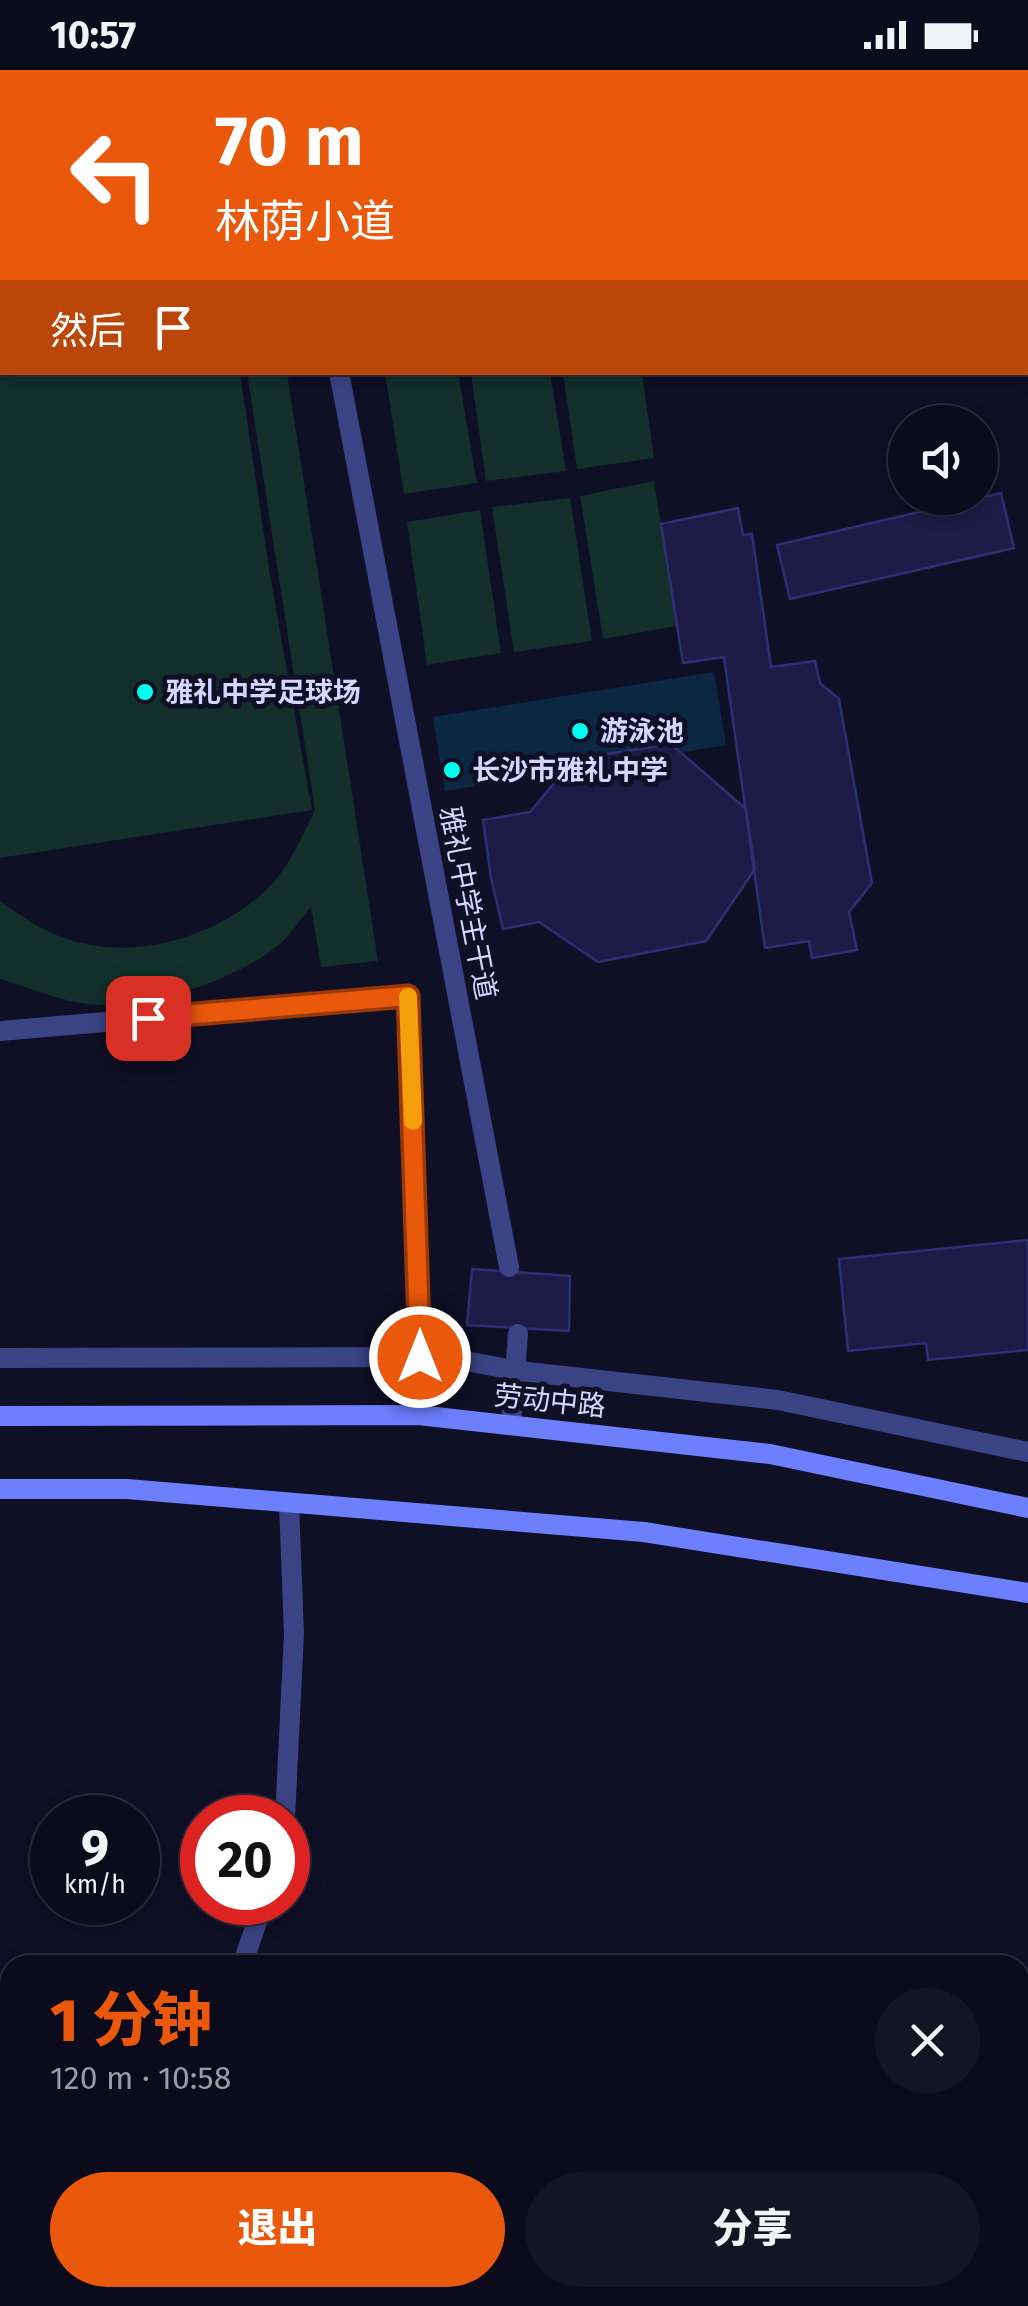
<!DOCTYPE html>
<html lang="zh">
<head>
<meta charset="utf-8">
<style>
	:root { --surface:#0b0b1c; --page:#141425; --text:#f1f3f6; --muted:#9a9ba3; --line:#2b2b3b; --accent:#ea580c }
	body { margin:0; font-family:"Fira Sans","Noto Sans SC",sans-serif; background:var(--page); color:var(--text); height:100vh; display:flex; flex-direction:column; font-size:38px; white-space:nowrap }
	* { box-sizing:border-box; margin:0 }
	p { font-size:32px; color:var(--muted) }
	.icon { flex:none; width:55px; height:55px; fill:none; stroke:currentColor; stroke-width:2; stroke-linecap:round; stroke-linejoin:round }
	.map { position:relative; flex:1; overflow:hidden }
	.sheet { position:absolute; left:0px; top:1885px; width:1030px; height:352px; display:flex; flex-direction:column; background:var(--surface); border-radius:30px 30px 0 0; box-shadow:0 5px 15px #0003,0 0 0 2px var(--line) }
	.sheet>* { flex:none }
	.guide { position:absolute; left:0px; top:0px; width:1030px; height:305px; box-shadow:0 5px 15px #0003,0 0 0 2px var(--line); background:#ea580c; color:#fff; overflow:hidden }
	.tools { position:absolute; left:888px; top:335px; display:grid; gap:20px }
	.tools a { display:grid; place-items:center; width:110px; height:110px; border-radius:50%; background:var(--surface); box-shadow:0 5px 15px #0003,0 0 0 2px var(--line); font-size:50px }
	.speed { position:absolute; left:30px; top:1725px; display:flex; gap:20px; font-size:50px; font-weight:700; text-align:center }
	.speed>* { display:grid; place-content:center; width:130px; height:130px; border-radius:50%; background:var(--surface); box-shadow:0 5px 15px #0003,0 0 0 2px var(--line); line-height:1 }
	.speed small { font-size:25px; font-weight:400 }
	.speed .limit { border:15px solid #d22; background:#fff; color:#111 }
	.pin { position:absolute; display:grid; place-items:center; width:85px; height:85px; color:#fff; margin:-42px; border-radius:20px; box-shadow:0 5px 15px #0006 }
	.me { position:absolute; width:110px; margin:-55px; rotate:0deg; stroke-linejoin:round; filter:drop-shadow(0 0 8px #0008) }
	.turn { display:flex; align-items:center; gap:35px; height:210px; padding:0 50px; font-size:45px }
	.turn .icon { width:130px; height:130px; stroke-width:2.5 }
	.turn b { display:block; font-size:70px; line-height:85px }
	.then { display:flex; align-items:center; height:95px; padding:0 50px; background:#0003; gap:20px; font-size:38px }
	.round { display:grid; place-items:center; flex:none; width:105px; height:105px; border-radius:52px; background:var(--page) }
	.head { display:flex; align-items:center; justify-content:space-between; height:170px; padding:0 50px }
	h1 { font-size:60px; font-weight:800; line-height:75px; color:var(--accent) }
	.action { display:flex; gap:20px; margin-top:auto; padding:20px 50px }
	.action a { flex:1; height:115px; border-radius:60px; background:var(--accent); color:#fff; font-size:40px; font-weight:800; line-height:115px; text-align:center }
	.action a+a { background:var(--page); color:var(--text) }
	.status { display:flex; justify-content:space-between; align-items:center; height:70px; padding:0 50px; background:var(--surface); direction:ltr }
	.status svg { height:28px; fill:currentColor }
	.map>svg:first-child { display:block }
	.green { fill:#122f2a }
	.water { fill:#0b2843 }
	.building { fill:#1d1b46; stroke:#302e72; stroke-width:2.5 }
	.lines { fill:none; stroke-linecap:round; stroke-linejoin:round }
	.lane { stroke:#3b4384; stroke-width:20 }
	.street { stroke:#3b4384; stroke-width:20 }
	.secondary { stroke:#6c7ffd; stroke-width:20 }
	.route-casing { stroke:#983908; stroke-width:25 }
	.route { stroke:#ea580c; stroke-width:18 }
	.slow { stroke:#f59e0b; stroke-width:18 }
	.poi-dot { fill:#03fbed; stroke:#0f0f25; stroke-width:4 }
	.labels { text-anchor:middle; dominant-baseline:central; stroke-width:10; stroke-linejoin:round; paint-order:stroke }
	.poi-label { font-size:28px; font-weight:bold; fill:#d4d6fe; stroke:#0f0f25; text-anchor:start }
	.street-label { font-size:28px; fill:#d4d6fe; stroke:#0f0f25 }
</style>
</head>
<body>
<div class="status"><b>10:57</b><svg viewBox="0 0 49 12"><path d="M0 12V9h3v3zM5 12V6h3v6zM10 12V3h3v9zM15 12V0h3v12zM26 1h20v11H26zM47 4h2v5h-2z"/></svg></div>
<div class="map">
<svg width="1028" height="2236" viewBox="0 0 1028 2236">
	<rect width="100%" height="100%" fill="#0f0f25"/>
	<path class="green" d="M0,302L240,303L270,505L312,740L0,788Z
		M247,303H287L378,891L321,897L311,837C301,848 292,863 281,873C239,909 161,934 106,935C70,936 34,919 0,909V831C22,847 42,860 67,869C135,892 217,867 267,819C289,798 302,766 315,740Z
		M385,303H458L477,413L404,424Z
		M471,303H550L566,401L486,411Z
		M563,303H642L654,388L577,399Z
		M654,411L677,556L603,569L580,426Z
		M570,428L592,571L514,582L492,437Z
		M480,440L501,583L427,595L407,452Z"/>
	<path class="water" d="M714,602L726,675L445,721L433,647Z"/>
	<path class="building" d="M355,0H494V2H355Z
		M941,0H1028V25V2Z
		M1001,423L1014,478L790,529L777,475Z
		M738,438L743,465L752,464L771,597L815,591L820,613L839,629L872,813L849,842L857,880L812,888L809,871L765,878L724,587L683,593L661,454Z
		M671,674L746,739L755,799L706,871L598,892L539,852L503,859L491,808L483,750L530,742L574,689Z
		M1028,1170V1280L928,1290L926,1273L848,1281L839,1189Z
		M472,1199L570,1206L569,1261L467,1255Z
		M1020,1960L1028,1962V2122L1020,2120Z
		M852,2228H983L981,2236H850Z"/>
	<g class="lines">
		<path class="lane" d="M287,0L288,2
			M339,302L509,1197
			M0,961L408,926L420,1246L418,1345
			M511,1354L518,1264"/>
		<path class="street" d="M0,1288L444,1287L519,1301L778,1330L1028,1382
			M285,1748L294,1564L289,1433
			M242,1895L264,1832
			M0,2127L10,2128"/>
		<path class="secondary" d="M0,1346L418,1345L770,1384L1028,1438
			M0,1419H127L644,1462L1028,1523"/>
	</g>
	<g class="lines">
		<defs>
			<path id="route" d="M148,948L408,926L420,1287"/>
		</defs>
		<use href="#route" class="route-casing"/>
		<use href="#route" class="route"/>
		<path class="slow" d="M408,927L413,1051"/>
	</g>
	<g class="poi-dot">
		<circle cx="145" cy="622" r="10"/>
		<circle cx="580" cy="661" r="10"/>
		<circle cx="452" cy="700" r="10"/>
	</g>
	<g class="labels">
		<g class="poi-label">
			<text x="165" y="622">雅礼中学足球场</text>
			<text x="600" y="661">游泳池</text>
			<text x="472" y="700">长沙市雅礼中学</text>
		</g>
		<g class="street-label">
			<text transform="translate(468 833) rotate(79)">雅礼中学主干道</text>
			<text transform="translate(550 1331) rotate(6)">劳动中路</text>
		</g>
	</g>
</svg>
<div class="tools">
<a><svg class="icon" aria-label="sound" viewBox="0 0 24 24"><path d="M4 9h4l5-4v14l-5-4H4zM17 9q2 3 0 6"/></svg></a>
</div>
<div class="speed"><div>9<small>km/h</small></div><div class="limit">20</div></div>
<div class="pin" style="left:148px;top:948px;background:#d93025"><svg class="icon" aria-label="arrive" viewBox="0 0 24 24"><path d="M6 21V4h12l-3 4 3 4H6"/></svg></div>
<svg class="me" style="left:420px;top:1287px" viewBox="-20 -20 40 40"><circle r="17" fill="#ea580c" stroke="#fff" stroke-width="3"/><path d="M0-11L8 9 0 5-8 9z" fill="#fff"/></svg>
<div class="guide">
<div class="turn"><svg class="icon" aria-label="left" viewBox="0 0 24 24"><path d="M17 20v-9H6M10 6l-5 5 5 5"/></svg><div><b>70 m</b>林荫小道</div></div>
<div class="then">然后<svg class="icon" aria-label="arrive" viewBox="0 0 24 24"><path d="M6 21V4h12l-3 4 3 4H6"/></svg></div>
</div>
<section class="sheet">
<div class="head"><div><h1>1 分钟</h1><p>120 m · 10:58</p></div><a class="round"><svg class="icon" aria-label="close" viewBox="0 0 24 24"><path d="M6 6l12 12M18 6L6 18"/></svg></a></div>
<div class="action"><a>退出</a><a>分享</a></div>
</section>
</div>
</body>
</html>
